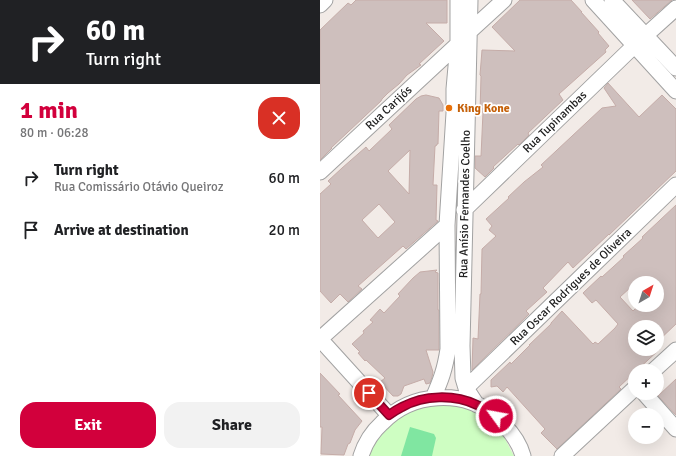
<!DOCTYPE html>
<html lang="en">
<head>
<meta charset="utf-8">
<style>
	:root { --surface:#fff; --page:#f2f2f2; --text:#202124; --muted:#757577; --accent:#d2003c }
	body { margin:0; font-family:Signika,sans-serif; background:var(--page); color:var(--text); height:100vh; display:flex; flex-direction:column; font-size:15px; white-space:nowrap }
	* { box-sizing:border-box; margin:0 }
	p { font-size:13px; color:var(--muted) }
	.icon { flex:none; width:22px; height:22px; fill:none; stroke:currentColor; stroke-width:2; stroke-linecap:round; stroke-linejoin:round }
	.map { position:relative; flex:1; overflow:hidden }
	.drawer { display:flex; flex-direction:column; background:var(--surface); width:320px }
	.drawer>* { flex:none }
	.hud { background:#202124; color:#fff; overflow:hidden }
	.needle { width:26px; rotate:39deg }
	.fabs { position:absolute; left:308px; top:276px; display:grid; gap:8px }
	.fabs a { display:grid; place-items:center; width:36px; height:36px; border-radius:50%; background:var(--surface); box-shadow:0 4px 16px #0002; font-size:20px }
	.pin { position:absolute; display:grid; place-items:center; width:34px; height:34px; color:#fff; margin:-17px; border:2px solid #fff; border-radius:50%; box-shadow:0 1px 4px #0007 }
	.me { position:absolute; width:44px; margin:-22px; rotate:302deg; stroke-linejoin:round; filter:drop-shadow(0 0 3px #0008) }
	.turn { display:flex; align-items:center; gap:14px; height:84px; padding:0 20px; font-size:18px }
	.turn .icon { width:52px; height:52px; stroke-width:2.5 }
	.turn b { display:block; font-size:28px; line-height:34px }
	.round { display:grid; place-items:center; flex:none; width:42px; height:42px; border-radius:16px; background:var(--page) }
	.head { display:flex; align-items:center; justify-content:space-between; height:68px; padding:0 20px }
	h1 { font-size:24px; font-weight:700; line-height:30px; color:var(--accent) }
	.button { display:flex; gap:8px; margin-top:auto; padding:8px 20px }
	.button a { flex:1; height:46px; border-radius:16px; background:var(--accent); color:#fff; font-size:16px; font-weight:700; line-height:46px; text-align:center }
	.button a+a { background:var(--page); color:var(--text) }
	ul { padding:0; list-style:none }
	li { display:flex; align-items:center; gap:12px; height:52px; padding:0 20px }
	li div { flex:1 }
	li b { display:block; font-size:15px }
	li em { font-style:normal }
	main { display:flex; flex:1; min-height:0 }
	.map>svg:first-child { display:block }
	.park { fill:#cefec2 }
	.pitch { fill:#80e6a1 }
	.building { fill:#cebfbd; stroke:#c5aca8; fill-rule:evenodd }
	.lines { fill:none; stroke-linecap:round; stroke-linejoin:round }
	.minor-casing { stroke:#a2a2a2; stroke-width:17 }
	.minor { stroke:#fff; stroke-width:15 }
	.route-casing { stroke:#880027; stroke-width:10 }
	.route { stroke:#d2003c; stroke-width:7 }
	.food-dot { fill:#e8710a; stroke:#fff; stroke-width:1.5 }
	.labels { text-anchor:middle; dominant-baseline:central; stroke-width:3.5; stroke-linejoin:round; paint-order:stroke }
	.street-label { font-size:12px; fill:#212121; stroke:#fff }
	.food-label { font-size:12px; font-weight:bold; fill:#c56008; stroke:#fff; text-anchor:start }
</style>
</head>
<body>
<main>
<section class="drawer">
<div class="hud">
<div class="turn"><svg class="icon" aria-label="right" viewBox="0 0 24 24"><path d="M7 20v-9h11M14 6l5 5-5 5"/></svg><div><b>60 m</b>Turn right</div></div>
</div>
<div class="head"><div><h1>1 min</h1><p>80 m · 06:28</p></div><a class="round" style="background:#d93025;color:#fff"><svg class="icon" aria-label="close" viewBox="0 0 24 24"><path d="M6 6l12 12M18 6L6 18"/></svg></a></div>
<ul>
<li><svg class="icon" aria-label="right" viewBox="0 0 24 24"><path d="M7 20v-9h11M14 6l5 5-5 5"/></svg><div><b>Turn right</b><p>Rua Comissário Otávio Queiroz</p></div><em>60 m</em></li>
<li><svg class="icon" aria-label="arrive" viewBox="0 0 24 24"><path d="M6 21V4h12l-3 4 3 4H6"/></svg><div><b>Arrive at destination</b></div><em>20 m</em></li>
</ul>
<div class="button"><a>Exit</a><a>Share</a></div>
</section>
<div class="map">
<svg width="356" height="456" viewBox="0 0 356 456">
	<rect width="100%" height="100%" fill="#f2ebe7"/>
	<path class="park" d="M113,405H129L149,409L169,421L183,435L194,456H49C52,450 55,442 59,436C73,419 92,409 113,405Z"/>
	<path class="pitch" d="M90,427L114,434L116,438L112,456H81Z"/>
	<path class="building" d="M36,0H127V23H106L124,41L99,64L101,65L87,75L79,84L68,93L62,99L61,101L11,148H12L0,160V30L28,3L31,5Z
		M200,0H251L262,12H261L279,32L278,33L289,46L285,50L286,52L239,94L243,100L208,133L209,135L199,145L198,144L173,167L174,168L165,177L155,168V156H161L163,112H160L161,76L160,75L162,50L195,51L172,27Z
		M312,0H352L330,19Z
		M288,83L319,117L342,95L356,109V171L289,235V234L253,268L248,262L223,288L227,292L206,311L209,314L152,370L153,338L158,339L160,294H161L162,249L176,236L169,230L172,226L166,219L189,198L188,197L204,182L223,167L221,165L282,108L296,106L284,88Z
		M106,95L119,98L123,105V111H119L118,144H117L116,146H115L113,185H117L116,220L118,221L86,249L83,246L38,286L42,289L28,302L20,294L11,303L0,291V194L11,184L8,181L22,168L46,147L49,151L72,129L69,125L96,99L101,96ZM90,150L89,194L68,171ZM59,204L75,222L58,238L42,220Z
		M356,205V324L337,342V327H315V349H340L316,371H315V372L299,387L301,389L237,449L221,433L225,429L187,387L183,392L177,386L171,387V380L190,362L191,364L210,345H209L231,324V323L242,311L273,344L275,342L278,344L295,328L298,324L276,300L272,303L263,293L281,276L282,277L304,257L303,256L323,238L322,237ZM322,277L328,283H337V305H319L313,311L300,297Z
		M117,270L115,272L118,273V310H119V350H106L113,372L112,377L110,383L106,384L104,379L84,386L81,394L78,396H73L60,382L65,378L46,360L45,361L38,353L40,352L32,344L44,333L43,331L53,322L50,320L60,309L64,313L80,296L78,294L93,278L100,272Z
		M0,373L20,394L18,395L42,421L35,430L30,443L28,444L24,455L1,454L2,427H0Z
		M356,379V415L338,396Z"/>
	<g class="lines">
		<defs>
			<path id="minor" d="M150,0L142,346L143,378L146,388L157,405
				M273,0L356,91
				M292,0L356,68
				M0,5L5,0
				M149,32L184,0
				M0,172L138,44
				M144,210L315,45L356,8
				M333,371L356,350
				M146,388L356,185
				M324,393L356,429
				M113,398C121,380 125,369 128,349L127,225L134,113V89L138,44V0
				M69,415L0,339L127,225
				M41,456C45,443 52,432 62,423C92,392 142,389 176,416C179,419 181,422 184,425C192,433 200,445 203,456
				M242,456L315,388"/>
		</defs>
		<use href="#minor" class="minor-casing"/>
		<use href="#minor" class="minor"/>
	</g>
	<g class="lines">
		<defs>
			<path id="route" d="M49,393L69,415C73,412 78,409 82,407C104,395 134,394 157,405C164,408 170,413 176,416"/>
		</defs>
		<use href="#route" class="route-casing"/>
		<use href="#route" class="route"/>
	</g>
	<circle class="food-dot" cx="129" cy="108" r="4"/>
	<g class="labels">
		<g class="street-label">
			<text transform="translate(69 108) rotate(-43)">Rua Carijós</text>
			<text transform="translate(235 122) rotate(-44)">Rua Tupinambas</text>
			<text transform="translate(145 204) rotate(-89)">Rua Anísio Fernandes Coelho</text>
			<text transform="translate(251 287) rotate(-44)">Rua Oscar Rodrigues de Oliveira</text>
		</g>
		<g class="food-label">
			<text x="137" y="108">King Kone</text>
		</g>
	</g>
</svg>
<div class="fabs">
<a><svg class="needle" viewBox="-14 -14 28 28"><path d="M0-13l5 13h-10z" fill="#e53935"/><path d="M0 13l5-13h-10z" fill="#757577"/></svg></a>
<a><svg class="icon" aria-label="layers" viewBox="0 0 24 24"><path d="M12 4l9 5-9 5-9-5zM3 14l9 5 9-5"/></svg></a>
<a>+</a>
<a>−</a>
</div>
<div class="pin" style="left:49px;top:393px;background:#d93025"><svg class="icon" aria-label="arrive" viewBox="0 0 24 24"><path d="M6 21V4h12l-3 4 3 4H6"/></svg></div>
<svg class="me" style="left:176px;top:416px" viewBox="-20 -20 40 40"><circle r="17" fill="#d2003c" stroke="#fff" stroke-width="3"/><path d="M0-11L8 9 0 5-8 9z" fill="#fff"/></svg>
</div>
</main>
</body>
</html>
